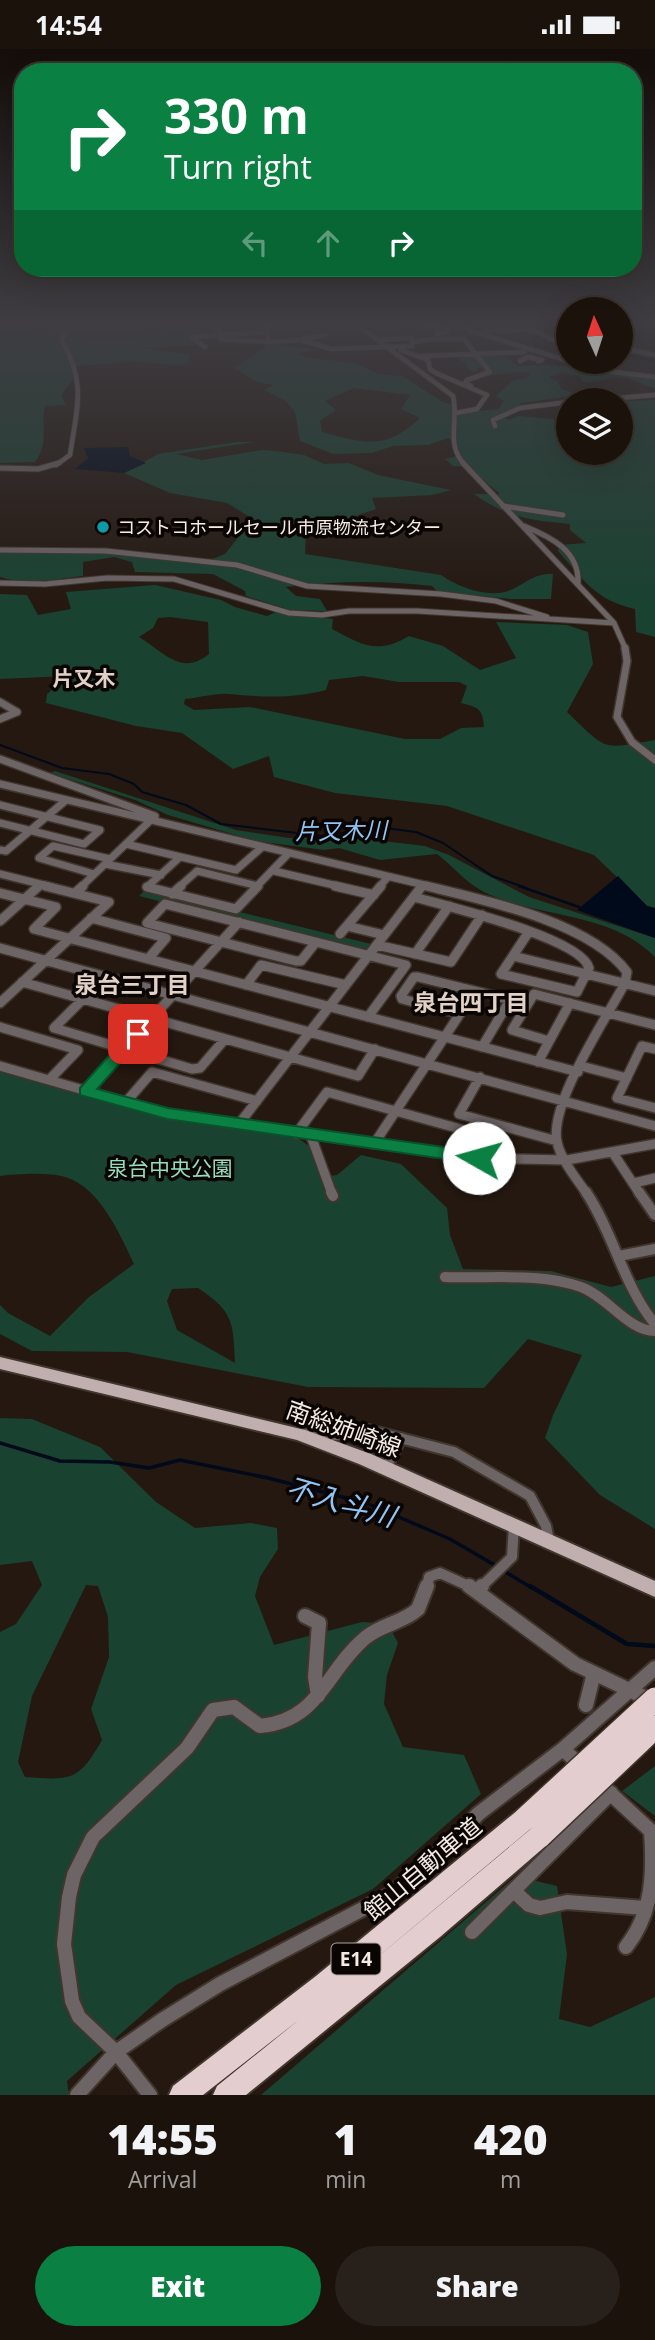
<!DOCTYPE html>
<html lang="en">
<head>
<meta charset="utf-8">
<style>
	:root { --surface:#1b120c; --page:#28201a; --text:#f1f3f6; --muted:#a09e9d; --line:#39322d; --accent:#0b8043 }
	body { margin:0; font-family:"Open Sans","Noto Sans JP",sans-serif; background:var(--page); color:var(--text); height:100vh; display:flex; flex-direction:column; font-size:26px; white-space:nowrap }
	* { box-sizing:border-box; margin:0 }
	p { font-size:23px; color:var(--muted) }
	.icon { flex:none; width:38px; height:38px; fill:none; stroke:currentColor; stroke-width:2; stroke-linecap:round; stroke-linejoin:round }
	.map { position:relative; height:2046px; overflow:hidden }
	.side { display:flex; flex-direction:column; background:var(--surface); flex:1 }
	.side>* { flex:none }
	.top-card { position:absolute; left:14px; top:14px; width:628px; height:214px; border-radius:28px; box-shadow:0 7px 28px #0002,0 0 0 2px var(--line); background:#0b8043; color:#fff; overflow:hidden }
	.needle { width:46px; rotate:357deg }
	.fabs { position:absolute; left:556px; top:248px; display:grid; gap:14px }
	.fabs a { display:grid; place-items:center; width:77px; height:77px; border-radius:50%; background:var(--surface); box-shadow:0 7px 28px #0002,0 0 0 2px var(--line); font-size:35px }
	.pin { position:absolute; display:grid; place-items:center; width:60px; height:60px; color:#fff; margin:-30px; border-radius:14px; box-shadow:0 4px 10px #0006 }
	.me { position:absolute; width:77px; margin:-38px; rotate:277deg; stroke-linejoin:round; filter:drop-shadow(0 0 5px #0008) }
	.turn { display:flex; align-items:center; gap:24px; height:147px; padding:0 35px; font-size:32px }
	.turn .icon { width:91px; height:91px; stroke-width:2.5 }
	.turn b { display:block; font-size:49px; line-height:60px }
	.lanes { display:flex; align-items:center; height:66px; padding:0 35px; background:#0003; justify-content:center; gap:35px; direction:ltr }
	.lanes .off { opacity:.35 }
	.eta { display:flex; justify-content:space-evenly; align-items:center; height:119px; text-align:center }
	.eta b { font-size:42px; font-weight:800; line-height:49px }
	.button { display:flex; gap:14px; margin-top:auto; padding:14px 35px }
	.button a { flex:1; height:80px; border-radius:42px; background:var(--accent); color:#fff; font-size:28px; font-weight:800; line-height:80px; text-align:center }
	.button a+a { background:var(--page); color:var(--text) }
	.status { display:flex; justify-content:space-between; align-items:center; height:49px; padding:0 35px; background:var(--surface); direction:ltr }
	.status svg { height:19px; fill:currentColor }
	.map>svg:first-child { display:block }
	.green { fill:#194231; fill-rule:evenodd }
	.water { fill:#000a1b }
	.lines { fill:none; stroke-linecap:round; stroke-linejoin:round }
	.stream-far3 { stroke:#000a1b; stroke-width:2 }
	.stream-far2 { stroke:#000a1b; stroke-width:2.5 }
	.stream-far1 { stroke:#000a1b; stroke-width:3.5 }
	.stream { stroke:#000a1b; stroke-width:4.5 }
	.minor-far5-casing { stroke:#41362e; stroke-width:6 }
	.minor-far4-casing { stroke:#41362e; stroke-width:7 }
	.minor-far3-casing { stroke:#41362e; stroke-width:10 }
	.minor-far2-casing { stroke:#41362e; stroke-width:12 }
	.minor-far1-casing { stroke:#41362e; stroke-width:14 }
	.minor-casing { stroke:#41362e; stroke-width:18 }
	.major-casing { stroke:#41362e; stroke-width:4 }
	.highway-casing { stroke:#41362e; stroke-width:4 }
	.minor-far5 { stroke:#6d6465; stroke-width:4.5 }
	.minor-far4 { stroke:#6d6465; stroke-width:5 }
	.minor-far3 { stroke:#6d6465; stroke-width:7 }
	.minor-far2 { stroke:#6d6465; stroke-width:9 }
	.minor-far1 { stroke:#6d6465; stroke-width:10 }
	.minor { stroke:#6d6465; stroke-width:14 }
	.major { fill:#c1afb0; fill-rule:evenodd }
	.highway { fill:#e3cdce; fill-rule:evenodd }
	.highway-bridge-casing { stroke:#41362e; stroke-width:26; stroke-linecap:butt }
	.highway-bridge { stroke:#e3cdce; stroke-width:23 }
	.route { fill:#0b8043; stroke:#07532c; stroke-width:2 }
	.culture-dot { fill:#0f9aa8; stroke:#0a0503; stroke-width:2.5 }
	.labels { text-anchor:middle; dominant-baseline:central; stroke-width:7; stroke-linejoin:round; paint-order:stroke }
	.far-poi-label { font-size:18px; fill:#f4ebe5; stroke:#0a0503; text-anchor:start }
	.shield { fill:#0a0503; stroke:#aea6a1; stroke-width:2 }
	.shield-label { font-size:19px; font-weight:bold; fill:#f4ebe5 }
	.far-quarter-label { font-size:21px; font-weight:bold; fill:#e2d1c6; stroke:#0a0503 }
	.park-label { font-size:21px; fill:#94debc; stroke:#0a0503 }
	.water-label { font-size:23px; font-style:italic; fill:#90c5f6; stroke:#0a0503 }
	.neighbourhood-label { font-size:23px; font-weight:bold; fill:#e2d1c6; stroke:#0a0503 }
	.near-street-label { font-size:24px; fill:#f4ebe5; stroke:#0a0503 }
	.near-water-label { font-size:28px; font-style:italic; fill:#90c5f6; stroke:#0a0503 }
</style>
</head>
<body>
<div class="status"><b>14:54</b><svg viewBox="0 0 49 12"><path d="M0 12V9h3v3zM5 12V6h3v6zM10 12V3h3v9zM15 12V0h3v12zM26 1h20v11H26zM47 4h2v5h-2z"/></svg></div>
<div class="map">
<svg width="655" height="2046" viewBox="0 0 655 2046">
	<rect width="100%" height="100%" fill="#241810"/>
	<path class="green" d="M81,275L91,276L86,285L89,290L133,289L175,277H196L192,287L195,296L144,299L190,306L187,314L179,317L135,312L70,318L75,328L61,346L66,356L45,357C40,380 50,392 35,413L0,414V276H39L33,283C50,285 64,276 81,275Z
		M269,295L317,300L298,305L308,309L356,314L378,325L402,327L443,353L452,355L453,364L499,360L504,352L496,347L512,332L529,328L531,324C515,321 501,326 485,327L491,323L489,318L476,319L478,322L473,323L456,307H504L518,317L544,316L639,324L655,331V339C645,338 637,331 628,329C611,326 598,335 582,332L579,327L560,324L549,328L559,334L561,340L580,346L521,354L505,368L508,371L518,367L553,370L569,387V404H621V375L626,366L621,365V352L655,351V588L636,583L635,560C595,551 584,531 558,502L559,496L586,494L570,481V475C529,471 508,469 474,445H500L468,418L453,417L445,410L460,406L454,392L448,389L428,396L393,397L372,404L333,405L300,392L295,363L286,352L264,341L273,336L257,333L234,319ZM353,339L410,346L401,360L420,369C385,402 364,394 322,383L320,372L336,361L325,352Z
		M236,393H255L176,405L202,411L262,401L276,402L304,406L324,415L349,414L378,426L451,441L432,446L372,449L376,460L306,484L305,505L441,526C458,538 487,549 508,542C526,535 533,524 553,525L551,550H510L437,542L432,537C382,531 336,532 286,538L296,547L320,550L327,562L290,561L246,547L245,542L213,525L135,523L132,513L114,508L83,513V527C57,530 26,537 0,528V503L106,502L202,514L225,505L253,470L227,454L170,444L124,424L158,405Z
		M155,536L221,551L235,558L267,567L276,563L333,570L332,580C362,596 377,606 409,587L443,597L480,621L516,609L496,573L567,576L588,583L593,615L567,663C607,701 600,701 655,691V859L647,857L594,806L447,757L335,744L274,728L269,707L233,720L182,684L136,677L46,654L47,645L68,627L0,630V545L27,546L38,566L71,560L66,543ZM170,568L208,573L209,605C181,628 163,602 139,588L153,579L158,569ZM363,627L399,633H459L467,637L461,654C478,658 483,660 484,678L461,679L440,690H405L250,658L194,661L184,655L185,650C199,649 215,644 229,645C262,648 292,650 326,641L329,631Z
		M55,722L236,781L289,789H357L425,797L449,806L529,848L655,889V908C610,862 539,870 484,843C466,834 453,817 437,805L380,811L339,799L324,801L256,792L168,766L135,751L50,724Z
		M146,840L371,895L364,903L139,847Z
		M0,1020L128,1058L295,1087L309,1097L323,1128L337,1126L361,1106L401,1115L447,1159L450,1186L463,1220L551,1222L611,1238L655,1227V1480L600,1446L545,1389L553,1366L582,1306L528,1290L484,1339L308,1338L127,1303L32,1302L0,1285V1256L8,1264L50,1287L89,1248L134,1215C120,1186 100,1138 65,1128C47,1123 18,1125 0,1127ZM198,1239C234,1263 233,1273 235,1314L177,1281L167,1252L172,1240Z
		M0,1369L32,1370L100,1398L156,1453L195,1479L251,1474L277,1479L278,1500L260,1528L255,1547L274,1596L362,1573L388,1575L398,1594L387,1626L384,1655L403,1698L464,1706L481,1745L373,1840L176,1936L67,2032L69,2046H0V1583L16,1575L42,1536L32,1512L0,1516ZM86,1536L98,1537L108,1568L109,1608L91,1660L102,1691C78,1733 71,1731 25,1728L18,1713L32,1647Z
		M655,1717V1767L622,1742Z
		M516,1827L557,1837L567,1905L559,1970L590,1978L655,1948V2046H261Z"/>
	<path class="water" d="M128,398L130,407L146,414L124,424L75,420L88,409L84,399Z
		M618,827L647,857L655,859V889L577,861Z"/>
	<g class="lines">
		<path class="stream-far3" d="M538,273L541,281L569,290
			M621,305L655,312
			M0,696L62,719L109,725L134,735L142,743L186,756L221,775L323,787L377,778L416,783L443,794L492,827L524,838"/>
		<path class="stream-far2" d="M519,837L579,858"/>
		<path class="stream-far1" d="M0,1394L60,1412L110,1413L149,1419L180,1411L268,1429L366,1454L450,1490L498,1518
			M504,1522L532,1539"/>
		<path class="stream" d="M530,1537L627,1595L655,1597"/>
		<defs>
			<path id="minor-far5" d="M267,272L268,293L301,291L332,300L412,297V293L440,289L437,284L447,283L438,272
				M352,272L453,347C459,372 445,396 465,416
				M462,272L471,282L569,312
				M647,272L655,275
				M536,273L545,272
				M75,274L181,272
				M266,277L304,272H377
				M430,279L427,277H439
				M221,284L215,279L218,275H269
				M484,285L485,282L532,280L553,291L569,292
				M221,290L268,293
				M303,290L325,286
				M442,290H464L490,323L467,331L465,334L471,337
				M378,291L411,289
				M205,298L192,288L267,283
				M621,299L655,306
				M401,301L428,311L430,320L436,324L487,346L477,360L456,364
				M422,307L524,303
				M520,312L528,308L542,311L538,312
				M573,313L605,322L655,328
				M582,352L655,346
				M495,377L493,371L520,359L569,353
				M56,416L70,406C77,358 87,334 61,290L76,272"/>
			<path id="minor-far4" d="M463,414L614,574L626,601
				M0,419L38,420L59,414
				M503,457L563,466
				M524,477C551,488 580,502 578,535
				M0,501L106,502L237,516L307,537L441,545L496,552L547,568
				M0,534L45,535L107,529L174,530L289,564L322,566L349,562H417L614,574"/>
			<path id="minor-far3" d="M625,599L627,612L617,668L632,693L655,711
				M0,653L17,663
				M0,670L17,663
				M0,710L155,767L81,838
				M0,735L433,838
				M0,756L100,781L84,795L0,774
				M126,795L236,821L261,799
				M0,801L6,802L65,752
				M105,815L161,826
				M274,822L342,838
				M0,825L52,838
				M94,825L39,809L53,797L110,810
				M37,838L40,836
				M147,838L180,808
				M179,838L197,822L258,837
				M256,838L288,805
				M379,838L388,828"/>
			<path id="minor-far2" d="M45,837L109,853
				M335,837L374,846
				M426,837C484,851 590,873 627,923L625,934C606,970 549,1054 557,1093C561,1111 576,1129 587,1145
				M147,838L236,860L258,837
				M0,844L56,858
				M75,844L83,837
				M172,845L181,837
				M414,848C446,857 581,889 589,919L577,943L501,925L528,884
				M165,855L316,893L301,912H296L147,874Z
				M91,869L166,889L148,910
				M0,872L39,837
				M347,877L384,886
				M34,880L578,1023
				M34,880L56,858
				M340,885L381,837
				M316,893L406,916L368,968
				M377,896L451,913L482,866
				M0,899L655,1077
				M415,905L449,857
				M513,907L655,942
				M22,933L358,1027L375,1000
				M246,936L261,916L346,936
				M83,950L54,979L192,1020L200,1019L225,990
				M0,954L109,853
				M460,965L402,950L401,947L414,928H418L528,955
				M0,978L78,1001L49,1031
				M549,992L512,981L534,945L655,976
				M482,998L510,951
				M655,1000L642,997L617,1049L655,1059
				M538,1013L570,954
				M0,1017L167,1065L479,1109L567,1111L655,1095
				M581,1017L627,1029
				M480,1028L459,1065L557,1092
				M86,1042L239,873
				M126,1053L152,1023L257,1052
				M239,1075L422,837
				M296,1085L327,1043L482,1086L479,1109
				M311,1087L332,1145
				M374,1095L475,942
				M613,1104L640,1145
				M634,1134L655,1129"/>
			<path id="minor-far1" d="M331,1143L333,1147
				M586,1143C614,1185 623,1236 655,1275
				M639,1143L655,1166
				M619,1207L655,1200
				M445,1228C490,1230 539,1223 581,1238C608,1248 628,1282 655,1282
				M300,1385L335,1386L369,1381L454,1403L530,1447L546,1477L549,1492
				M386,1419L401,1389
				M427,1539L429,1528L440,1524L473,1539
				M480,1539L512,1508L514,1476"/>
			<path id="minor" d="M469,1537L575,1615L650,1651
				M478,1541L482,1537
				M305,1567L319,1574L315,1628L318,1647
				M586,1656L594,1624
				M563,1700L582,1718
				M597,1732L651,1782C654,1824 653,1864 626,1898
				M516,1844L529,1856L540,1859L567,1853L645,1859
				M472,1883L611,1744
				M77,2046L116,2003L162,1971L220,1935L391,1845L451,1794L478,1765L563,1700L655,1619
				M150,2046L116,2003L79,1968L72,1952L64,1895L69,1848L74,1826L93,1788L187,1699L213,1661L234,1658L260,1677C319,1672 326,1622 365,1589C381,1575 403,1574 418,1560L427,1537"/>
			<path id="major" d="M0,1308L305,1381L371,1405L655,1532V1548L359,1415L297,1391L0,1320Z"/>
			<path id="highway" d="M526,1758L534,1761L537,1769L534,1777L356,1926L532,1779L540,1776L548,1779L551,1787L548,1795L440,1888L246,2046H213L217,2037L300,1970L203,2046H169L173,2037L316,1927L518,1761Z"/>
		</defs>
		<use href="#minor-far5" class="minor-far5-casing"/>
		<use href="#minor-far4" class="minor-far4-casing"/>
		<use href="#minor-far3" class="minor-far3-casing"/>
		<use href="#minor-far2" class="minor-far2-casing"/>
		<use href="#minor-far1" class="minor-far1-casing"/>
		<use href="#minor" class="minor-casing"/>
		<use href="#major" class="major-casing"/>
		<use href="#highway" class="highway-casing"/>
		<use href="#minor-far5" class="minor-far5"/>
		<use href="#minor-far4" class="minor-far4"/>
		<use href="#minor-far3" class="minor-far3"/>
		<use href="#minor-far2" class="minor-far2"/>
		<use href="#minor-far1" class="minor-far1"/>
		<use href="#minor" class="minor"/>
		<use href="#major" class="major"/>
		<use href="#highway" class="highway"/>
		<defs>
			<path id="highway-bridge" d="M526,1769L655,1650
				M540,1787L655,1678"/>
		</defs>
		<use href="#highway-bridge" class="highway-bridge-casing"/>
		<use href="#highway-bridge" class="highway-bridge"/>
	</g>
	<linearGradient id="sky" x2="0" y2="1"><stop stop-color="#140d09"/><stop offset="0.49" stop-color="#3f3d42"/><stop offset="1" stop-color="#3f3d42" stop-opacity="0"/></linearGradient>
	<rect width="655" height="559" fill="url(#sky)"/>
	<path class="route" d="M138,980L146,985L97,1040L168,1059L479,1103L487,1109L479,1115L167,1070L80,1046V1039L132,981Z"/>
	<circle class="culture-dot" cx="103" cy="478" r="7"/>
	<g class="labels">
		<g class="far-poi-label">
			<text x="117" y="478">コストコホールセール市原物流センター</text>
		</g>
		<rect class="shield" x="331.5" y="1894.5" width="49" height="31" rx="5"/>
		<g class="shield-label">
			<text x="356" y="1910">E14</text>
		</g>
		<g class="far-quarter-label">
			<text x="84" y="629">片又木</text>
		</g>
		<g class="park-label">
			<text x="170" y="1119">泉台中央公園</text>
		</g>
		<g class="water-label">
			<text transform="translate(341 781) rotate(-1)">片又木川</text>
		</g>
		<g class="neighbourhood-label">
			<text x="132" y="935">泉台三丁目</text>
			<text x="471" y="953">泉台四丁目</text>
		</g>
		<g class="near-street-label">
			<text transform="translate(344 1379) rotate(20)">南総姉崎線</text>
			<text transform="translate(422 1819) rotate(-40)">館山自動車道</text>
		</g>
		<g class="near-water-label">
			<text transform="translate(341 1452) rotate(16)">不入斗川</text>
		</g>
	</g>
</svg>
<div class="fabs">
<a><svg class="needle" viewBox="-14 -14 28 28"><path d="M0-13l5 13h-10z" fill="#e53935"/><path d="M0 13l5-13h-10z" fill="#a09e9d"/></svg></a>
<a><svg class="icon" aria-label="layers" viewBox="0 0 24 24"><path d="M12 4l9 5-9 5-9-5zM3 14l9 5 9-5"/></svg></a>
</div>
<div class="pin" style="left:138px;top:985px;background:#d93025"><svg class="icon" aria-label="arrive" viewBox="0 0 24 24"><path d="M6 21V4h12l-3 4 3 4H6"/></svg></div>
<svg class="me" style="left:479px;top:1109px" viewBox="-20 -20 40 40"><circle r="19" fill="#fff"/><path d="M0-13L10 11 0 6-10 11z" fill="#0b8043"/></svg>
<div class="top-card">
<div class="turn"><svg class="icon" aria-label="right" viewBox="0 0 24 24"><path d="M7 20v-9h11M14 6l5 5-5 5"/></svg><div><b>330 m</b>Turn right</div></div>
<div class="lanes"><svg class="icon off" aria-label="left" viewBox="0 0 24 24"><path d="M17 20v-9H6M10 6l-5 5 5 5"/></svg><svg class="icon off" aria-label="ahead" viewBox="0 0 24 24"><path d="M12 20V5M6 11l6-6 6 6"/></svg><svg class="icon" aria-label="right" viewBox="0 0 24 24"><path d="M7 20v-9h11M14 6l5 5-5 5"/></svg></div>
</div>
</div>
<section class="side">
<div class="eta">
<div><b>14:55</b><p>Arrival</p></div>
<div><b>1</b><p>min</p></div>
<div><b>420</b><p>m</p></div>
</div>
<div class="button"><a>Exit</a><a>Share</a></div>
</section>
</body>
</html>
